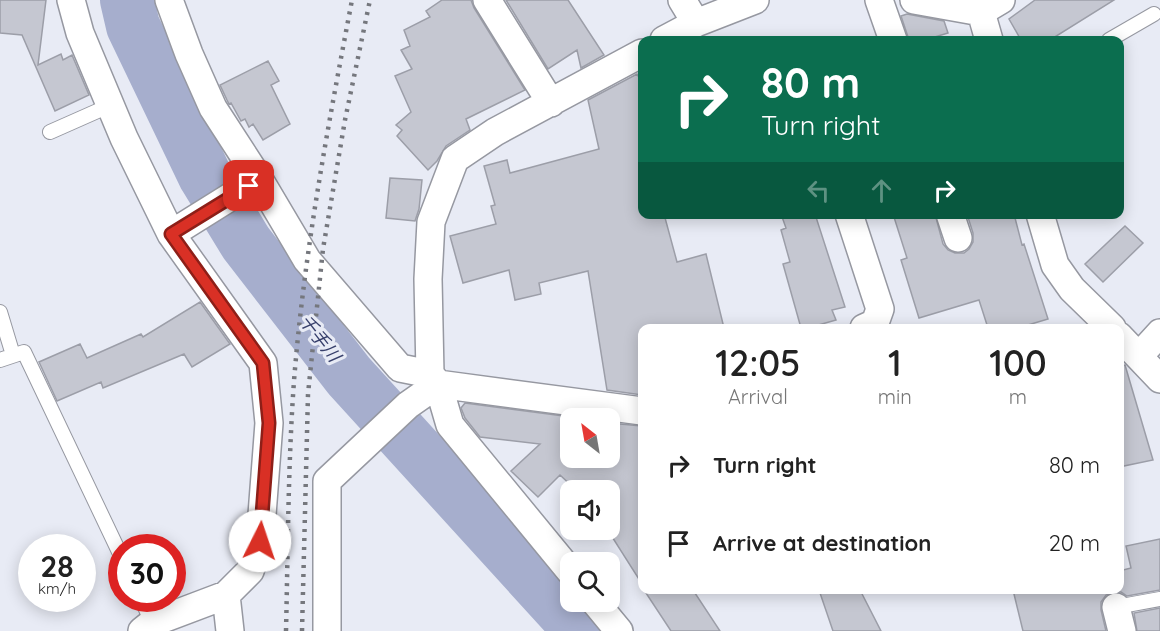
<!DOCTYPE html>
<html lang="en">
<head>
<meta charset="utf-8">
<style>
	:root { --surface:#fff; --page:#f2f2f2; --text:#222; --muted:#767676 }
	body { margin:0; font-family:Quicksand,"Noto Sans JP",sans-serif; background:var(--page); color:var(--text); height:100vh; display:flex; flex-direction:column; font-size:22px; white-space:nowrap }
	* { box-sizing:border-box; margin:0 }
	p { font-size:20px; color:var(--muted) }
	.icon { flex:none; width:33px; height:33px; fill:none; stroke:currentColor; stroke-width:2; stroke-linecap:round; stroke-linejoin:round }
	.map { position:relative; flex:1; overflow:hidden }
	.panel { position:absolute; left:638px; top:324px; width:486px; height:270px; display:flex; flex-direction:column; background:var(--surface); border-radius:12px; box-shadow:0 3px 15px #0003 }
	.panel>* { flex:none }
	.hud { position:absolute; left:638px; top:36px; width:486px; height:183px; border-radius:12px; box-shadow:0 3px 15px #0003; background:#0b6e4f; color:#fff; overflow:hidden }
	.needle { width:39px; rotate:329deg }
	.buttons { position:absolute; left:560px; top:408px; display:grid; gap:12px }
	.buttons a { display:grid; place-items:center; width:60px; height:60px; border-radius:12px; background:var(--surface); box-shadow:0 3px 15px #0003; font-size:30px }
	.speed { position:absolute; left:18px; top:534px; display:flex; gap:12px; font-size:30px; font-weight:700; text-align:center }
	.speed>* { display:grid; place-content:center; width:78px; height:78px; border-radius:50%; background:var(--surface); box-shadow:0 3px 15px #0003; line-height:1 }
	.speed small { font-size:15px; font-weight:400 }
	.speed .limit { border:9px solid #d22; background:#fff; color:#111 }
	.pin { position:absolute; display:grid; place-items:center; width:51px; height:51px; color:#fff; margin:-26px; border-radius:12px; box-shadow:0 3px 9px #0006 }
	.me { position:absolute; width:66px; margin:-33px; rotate:4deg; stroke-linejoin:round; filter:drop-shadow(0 0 4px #0008) }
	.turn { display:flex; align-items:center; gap:21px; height:126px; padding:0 24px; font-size:27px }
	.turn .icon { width:78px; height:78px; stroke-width:2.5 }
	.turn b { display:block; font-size:42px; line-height:51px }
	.lanes { display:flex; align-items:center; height:57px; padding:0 24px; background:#0003; justify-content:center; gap:30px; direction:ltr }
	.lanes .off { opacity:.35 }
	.eta { display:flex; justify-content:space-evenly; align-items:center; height:102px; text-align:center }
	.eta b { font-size:36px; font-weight:600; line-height:42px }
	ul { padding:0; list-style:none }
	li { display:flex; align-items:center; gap:18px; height:78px; padding:0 24px }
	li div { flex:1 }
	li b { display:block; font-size:22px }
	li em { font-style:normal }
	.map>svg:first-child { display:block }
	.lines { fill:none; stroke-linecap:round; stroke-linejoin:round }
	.river { stroke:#a6aecd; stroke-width:54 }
	.building { fill:#c5c7d1; stroke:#9c9ea8; stroke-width:1.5 }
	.service-casing { stroke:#9698a1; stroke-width:16 }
	.minor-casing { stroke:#9698a1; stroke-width:30 }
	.service { stroke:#fff; stroke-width:14 }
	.minor { stroke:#fff; stroke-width:27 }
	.rail { stroke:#75777d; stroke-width:4.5; stroke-dasharray:3 6; stroke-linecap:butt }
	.route-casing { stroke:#8d1f18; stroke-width:15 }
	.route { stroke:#d93025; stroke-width:10 }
	.labels { text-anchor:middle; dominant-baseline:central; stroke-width:6; stroke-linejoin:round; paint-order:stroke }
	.water-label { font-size:18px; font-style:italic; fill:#373f6b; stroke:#e8ebf5 }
</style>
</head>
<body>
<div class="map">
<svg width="1160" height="631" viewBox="0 0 1160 631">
	<rect width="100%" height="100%" fill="#e8ebf5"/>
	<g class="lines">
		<path class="river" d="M127,0L133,26L205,176L246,243L349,376L581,631"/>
	</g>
	<path class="building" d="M0,0H46L38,65L61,54L63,60L72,55L89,95L55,111L22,35L0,33Z
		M442,0H471L474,8L525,90L466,119L470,130L446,146L437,161L428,170L397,136L402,130L396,125L411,112L395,76L412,69L401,50L410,46L404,30L430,17L426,11Z
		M506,0H568L604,55L581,68L577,50L548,69Z
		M1035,0H1114L1050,40H1021L1009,19Z
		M907,14L944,21L948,33L925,40H909L901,16Z
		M268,61L279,81L271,85L290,124L263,140L253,124L249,127L245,119L241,121L231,103L229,104L227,100L220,85Z
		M637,74L642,83V214H664L677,262L706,254L724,328H642V395L607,390L588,271L539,283L541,294L515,300L509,270L463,283L450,236L496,224L491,206L495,205L484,166L507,160L510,173L599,149L588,100Z
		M390,178L422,180L419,209L415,221L386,218Z
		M781,214H815L845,307L832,310L836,320L808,328H801L783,264L790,262L781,230L786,228Z
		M893,214H935L943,244L948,250L955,253H964L969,249L973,242V233L967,214H1014L1022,245L1024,244L1048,319L1018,328H988L979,300L919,318L901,260L907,258Z
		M1125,226L1143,243L1103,282L1085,264Z
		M200,302L230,344L192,367L184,354L103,388L101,382L57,401L39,362L80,344L87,358L141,334L143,337Z
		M1125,365L1153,460L1119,467V366Z
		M465,403L579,418H570V458H609V423L642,426V584L609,532V490H576L560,475L538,497L511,471L540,444L480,437L465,418L461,408Z
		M1160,539V590L1127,596L1121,592H1113L1106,595L1101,602V610L1106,631H1023L1013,590H1119V571L1131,568L1126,546Z
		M644,590H693L720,631H671Z
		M819,590H860L881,631H833Z
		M1160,608V631H1137L1134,613Z"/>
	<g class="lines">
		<defs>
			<path id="service" d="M1109,40L1154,14
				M50,132L111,105
				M0,312L13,355
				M0,360L24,352L122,558
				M141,598L152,623
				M1116,607L1160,599"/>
			<path id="minor" d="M71,0L80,33L124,138L171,234L263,363L269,423L260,541L250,571L226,595L152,623L142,631
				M169,0L189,54L213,108L259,179L307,260L400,368L430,374
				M487,0L551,103
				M682,0L696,23
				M879,0L893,40
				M914,0L981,12L1001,0
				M981,12L989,40
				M664,40L696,23L755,0
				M849,214L880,309L875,323L864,328
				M950,214L958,238
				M1040,214L1055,265L1072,289L1112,328
				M171,234L259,179
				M1119,336L1160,379
				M1139,356L1160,333
				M570,571L450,425L438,384L430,374L428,279L431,222L455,159L495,132L642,53
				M226,595L230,631
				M595,602L619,631
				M1116,607L1122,631
				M327,631V481L408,405L438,384L642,411"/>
		</defs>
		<use href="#service" class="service-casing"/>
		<use href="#minor" class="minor-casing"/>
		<use href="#service" class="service"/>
		<use href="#minor" class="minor"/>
		<path class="rail" d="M286,631C288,548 288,464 294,381C304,253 328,126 352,0
			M302,631L308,394L323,249L345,120L370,0"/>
	</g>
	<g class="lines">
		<defs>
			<path id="route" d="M249,186L171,234L263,363L269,423L260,541"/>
		</defs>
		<use href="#route" class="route-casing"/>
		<use href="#route" class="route"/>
	</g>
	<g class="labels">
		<g class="water-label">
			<text transform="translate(320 338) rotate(52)">千手川</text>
		</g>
	</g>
</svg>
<div class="buttons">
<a><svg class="needle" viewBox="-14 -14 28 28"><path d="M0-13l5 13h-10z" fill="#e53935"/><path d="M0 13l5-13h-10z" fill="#767676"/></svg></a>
<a><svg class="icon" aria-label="sound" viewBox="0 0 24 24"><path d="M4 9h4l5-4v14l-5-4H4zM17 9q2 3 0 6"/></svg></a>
<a><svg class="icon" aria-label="search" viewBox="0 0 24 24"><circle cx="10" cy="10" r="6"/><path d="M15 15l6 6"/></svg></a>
</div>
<div class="speed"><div>28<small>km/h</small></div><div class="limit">30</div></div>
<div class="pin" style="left:249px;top:186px;background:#d93025"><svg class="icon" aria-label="arrive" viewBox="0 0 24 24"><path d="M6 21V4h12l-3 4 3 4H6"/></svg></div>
<svg class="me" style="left:260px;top:541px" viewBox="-20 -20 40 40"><circle r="19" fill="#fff"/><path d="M0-13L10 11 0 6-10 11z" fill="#d93025"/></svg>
<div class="hud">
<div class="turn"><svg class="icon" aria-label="right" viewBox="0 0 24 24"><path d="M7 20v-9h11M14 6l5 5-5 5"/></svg><div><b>80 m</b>Turn right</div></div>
<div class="lanes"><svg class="icon off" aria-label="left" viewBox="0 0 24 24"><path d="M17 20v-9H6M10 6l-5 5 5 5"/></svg><svg class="icon off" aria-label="ahead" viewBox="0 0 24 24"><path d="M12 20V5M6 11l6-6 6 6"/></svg><svg class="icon" aria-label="right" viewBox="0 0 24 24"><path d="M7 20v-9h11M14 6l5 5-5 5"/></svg></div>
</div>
<section class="panel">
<div class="eta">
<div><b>12:05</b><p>Arrival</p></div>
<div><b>1</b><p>min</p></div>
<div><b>100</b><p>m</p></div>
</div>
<ul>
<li><svg class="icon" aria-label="right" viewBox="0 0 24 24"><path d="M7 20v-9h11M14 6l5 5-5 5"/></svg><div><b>Turn right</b></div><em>80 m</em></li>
<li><svg class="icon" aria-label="arrive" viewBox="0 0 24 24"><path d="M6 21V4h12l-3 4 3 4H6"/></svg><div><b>Arrive at destination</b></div><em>20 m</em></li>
</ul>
</section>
</div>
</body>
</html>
